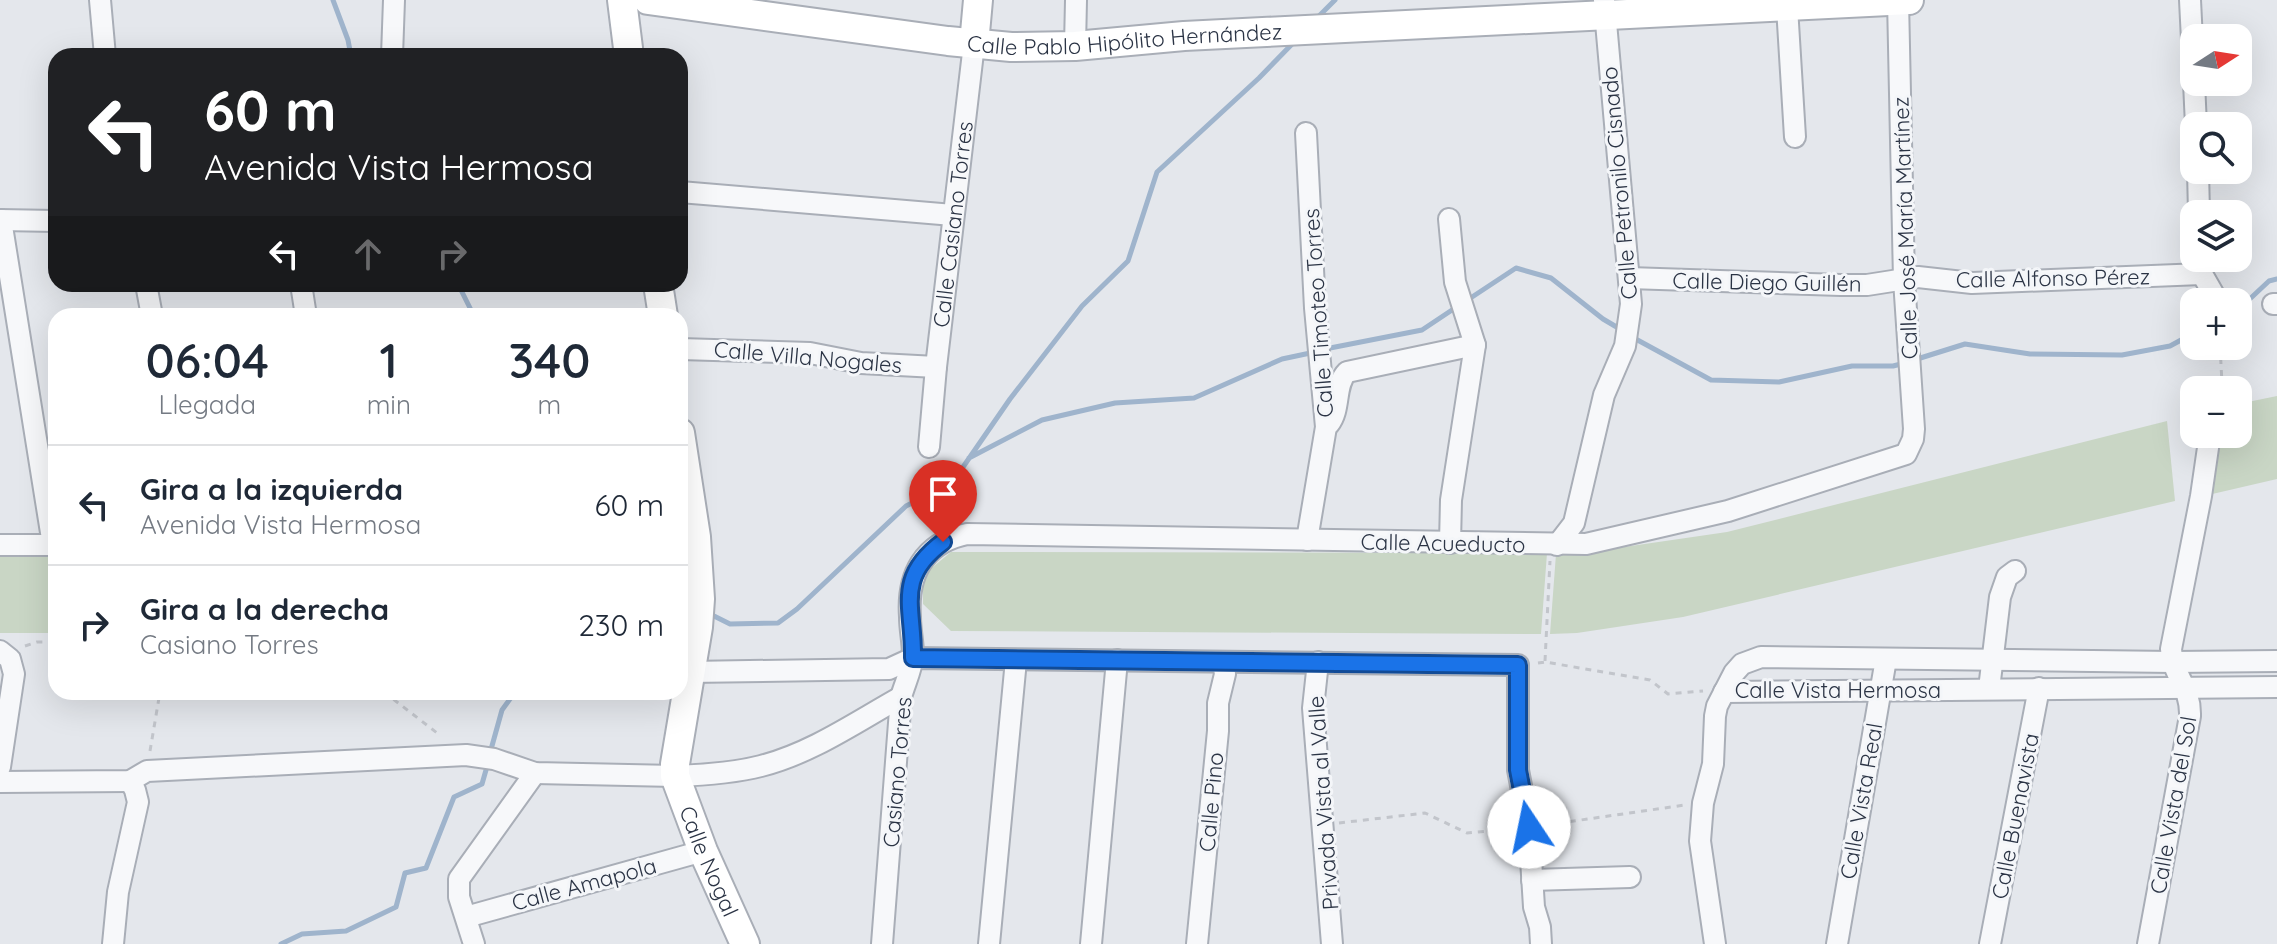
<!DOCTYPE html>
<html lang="es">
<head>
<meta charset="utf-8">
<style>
	:root { --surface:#fff; --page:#f6f6f7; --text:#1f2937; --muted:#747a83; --line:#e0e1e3 }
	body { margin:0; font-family:Quicksand,sans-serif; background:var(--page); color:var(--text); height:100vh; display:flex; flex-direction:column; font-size:30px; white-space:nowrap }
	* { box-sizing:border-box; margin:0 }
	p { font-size:26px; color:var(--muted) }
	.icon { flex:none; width:44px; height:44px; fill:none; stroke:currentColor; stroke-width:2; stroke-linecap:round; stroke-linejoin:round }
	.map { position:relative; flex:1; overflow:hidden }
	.drawer { position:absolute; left:48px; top:308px; width:640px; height:392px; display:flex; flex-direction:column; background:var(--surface); border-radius:24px; box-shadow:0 8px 32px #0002 }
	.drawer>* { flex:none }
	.guide { position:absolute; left:48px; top:48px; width:640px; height:244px; border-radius:24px; box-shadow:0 8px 32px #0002; background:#202124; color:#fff; overflow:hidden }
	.needle { width:52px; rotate:78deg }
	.tools { position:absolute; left:2180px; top:24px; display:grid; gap:16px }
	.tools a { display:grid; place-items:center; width:72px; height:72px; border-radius:16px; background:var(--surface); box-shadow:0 8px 32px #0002; font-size:40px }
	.pin { position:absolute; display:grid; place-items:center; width:68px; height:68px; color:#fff; margin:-82px -34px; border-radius:50% 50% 50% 0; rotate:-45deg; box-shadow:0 0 8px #0007 }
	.pin .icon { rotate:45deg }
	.me { position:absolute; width:88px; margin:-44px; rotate:349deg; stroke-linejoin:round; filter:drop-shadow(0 0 6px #0008) }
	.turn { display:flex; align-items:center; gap:28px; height:168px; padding:0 24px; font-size:36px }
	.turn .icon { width:104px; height:104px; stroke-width:2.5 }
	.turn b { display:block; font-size:56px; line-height:68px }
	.lanes { display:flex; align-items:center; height:76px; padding:0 24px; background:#0003; justify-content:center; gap:40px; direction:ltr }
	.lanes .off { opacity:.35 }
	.eta { display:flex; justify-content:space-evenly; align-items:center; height:136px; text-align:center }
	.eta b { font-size:48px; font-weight:600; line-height:56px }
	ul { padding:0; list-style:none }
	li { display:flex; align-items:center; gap:24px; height:120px; padding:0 24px; border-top:2px solid var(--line) }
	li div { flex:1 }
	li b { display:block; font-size:30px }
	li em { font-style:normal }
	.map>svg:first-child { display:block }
	.green { fill:#c9d6c5 }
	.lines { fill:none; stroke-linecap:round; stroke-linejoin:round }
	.stream { stroke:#9fb4cc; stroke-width:5 }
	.street-casing { stroke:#a9aeb7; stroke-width:24 }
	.secondary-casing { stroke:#a9aeb7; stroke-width:32 }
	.path { stroke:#c2c5cb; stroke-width:3; stroke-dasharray:6 6; stroke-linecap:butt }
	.street { stroke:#f7f8fa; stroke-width:20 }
	.secondary { stroke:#fff; stroke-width:28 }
	.route-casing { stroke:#114b97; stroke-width:20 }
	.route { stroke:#1a73e8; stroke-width:14 }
	.labels { text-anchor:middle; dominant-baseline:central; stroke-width:6; stroke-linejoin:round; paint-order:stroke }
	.street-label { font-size:22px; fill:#2b3445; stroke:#f4f6f9 }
</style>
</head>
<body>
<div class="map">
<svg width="2277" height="944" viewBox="0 0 2277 944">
	<rect width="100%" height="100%" fill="#e4e7ec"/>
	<path class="green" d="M2277,396V479L2208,495L2220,434H2238V404Z
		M2167,421L2175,501L1683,617L1577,633L1550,634L1556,554H1576L1727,532Z
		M56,552V633H0V553Z
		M951,552L1547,553L1541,634L951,631L923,604V575Z"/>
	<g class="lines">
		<path class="stream" d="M333,0L348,40L351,56
			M1316,19L1335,0
			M458,284L474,316
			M1466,301L1516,268L1551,278L1603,319L1620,329
			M2238,310L2269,281L2277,279
			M1632,337L1711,380L1779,382L1852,366H1893L1905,363
			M1325,349L1422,330L1458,306
			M1914,360L1965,344L2030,354L2122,355L2170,346L2194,333
			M969,458L1042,420L1115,403L1194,398L1282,359L1315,352
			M708,613L730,624L778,623L797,609L906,506L952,483L1010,399L1082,306L1128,261L1157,172L1259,78L1295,41
			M490,753L502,710L515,692
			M281,944L302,934L346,931L396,907L405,873L426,868L454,797L482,784L488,763"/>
		<defs>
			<g id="street">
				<path d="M100,0L105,56"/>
				<path d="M2190,0L2194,81"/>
				<path d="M1787,7L1795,137"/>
				<path d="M1075,46L1076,0"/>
				<path d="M392,56L394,0"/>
				<path d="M2194,82L2196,126"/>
				<path d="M1306,133L1315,308L1326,427L1307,540"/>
				<path d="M2198,170L2199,214"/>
				<path d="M680,192L953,215"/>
				<path d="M1449,219L1455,282L1475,345L1451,500L1450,543"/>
				<path d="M0,220L56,221"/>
				<path d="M1,220L53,545"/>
				<path d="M2201,258L2202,274L2214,295"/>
				<path d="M1629,278L1841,285H1867L1918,277L1972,283L2202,274"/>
				<path d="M146,284L152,316"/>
				<path d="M301,284L306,316"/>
				<path d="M2273,304H2277"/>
				<path d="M680,349L810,353L861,363L936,367"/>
				<path d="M1329,424C1341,409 1334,385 1347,372L1475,345"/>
				<path id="s1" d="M929,447L936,367L974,44"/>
				<path d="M0,545H56"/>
				<path d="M1557,545L1574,523L1604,395L1625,346L1631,304L1604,0"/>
				<path d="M0,651L10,659L14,674L0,767"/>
				<path d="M1318,662L1313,708L1332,944"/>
				<path d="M689,672L889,669L913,658L1518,665V770L1529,827L1534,907L1540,927L1541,944"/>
				<path d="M1989,689L2000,597L2007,577L2015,571"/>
				<path d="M1724,692L2277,687"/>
				<path d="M0,782L130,781L147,771L466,755L494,759L535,773L675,776C703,775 734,773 761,766C812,753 856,722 901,697"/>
				<path d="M1532,880L1630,877"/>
				<path d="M466,917L703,851"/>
				<path d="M113,944L118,892L138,802L135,790L130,781"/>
				<path d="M474,944L459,897V879L535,773"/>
				<path d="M882,944L901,697C905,683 912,669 913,655C913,642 910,630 910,617C907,575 923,543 967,534L1586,544L1728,511L1906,454L1913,439L1914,429L1904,280L1898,0"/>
				<path d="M989,944L1016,660"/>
				<path d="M1091,944L1117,660"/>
				<path d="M1197,944L1218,731V703L1225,674L1223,662"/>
				<path d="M1715,944L1700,841L1703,803L1713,764L1715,716L1717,706L1734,673L1742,664L1761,657L2173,662L2277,661"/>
				<path d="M1837,944L1886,659"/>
				<path d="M1990,944L2039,688"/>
				<path d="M2148,944L2190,716C2191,686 2172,675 2171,649L2201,496L2210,434"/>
			</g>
			<g id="secondary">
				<path d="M622,0L629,56"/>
				<path id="s2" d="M648,0L948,41L1011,47L1075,46L1184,36L1909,0"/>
				<path d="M974,44L978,0"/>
				<path d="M658,284L663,316"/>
				<path id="s3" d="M680,433L696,537L700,599L698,627L675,764V776L703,851L745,944"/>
			</g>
		</defs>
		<use href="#street" class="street-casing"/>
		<use href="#secondary" class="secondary-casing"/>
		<path class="path" d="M2220,346L2222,383L2220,390
			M25,646L37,642H56
			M1545,661L1550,561
			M1538,663L1545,662L1650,680L1668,694L1703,691
			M384,692L441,736
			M150,751L160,692
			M1339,823L1425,813L1467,833L1510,829
			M1546,825L1685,805"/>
		<use href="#street" class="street"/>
		<use href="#secondary" class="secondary"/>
	</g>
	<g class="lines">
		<defs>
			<path id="route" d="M943,542C894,578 914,608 913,658L1518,665V770L1529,827"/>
		</defs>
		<use href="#route" class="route-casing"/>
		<use href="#route" class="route"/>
	</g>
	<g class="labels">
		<g class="street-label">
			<text stroke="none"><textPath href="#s2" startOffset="480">Calle Pablo Hipólito Hernández</textPath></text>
			<text transform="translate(1619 183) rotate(-95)">Calle Petronilo Cisnado</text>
			<text stroke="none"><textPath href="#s1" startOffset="224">Calle Casiano Torres</textPath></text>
			<text transform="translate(1905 228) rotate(-92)">Calle José María Martínez</text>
			<text transform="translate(2053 278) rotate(-1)">Calle Alfonso Pérez</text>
			<text transform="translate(1767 282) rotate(1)">Calle Diego Guillén</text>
			<text transform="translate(1318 313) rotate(-94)">Calle Timoteo Torres</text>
			<text transform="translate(808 357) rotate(5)">Calle Villa Nogales</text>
			<text transform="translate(1443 543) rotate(1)">Calle Acueducto</text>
			<text x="1838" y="690">Calle Vista Hermosa</text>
			<text transform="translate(897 772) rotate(-85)">Casiano Torres</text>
			<text transform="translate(1861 801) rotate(-80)">Calle Vista Real</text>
			<text transform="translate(1211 802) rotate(-85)">Calle Pino</text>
			<text transform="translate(1323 803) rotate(-94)">Privada Vista al Valle</text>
			<text transform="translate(2173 805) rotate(-80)">Calle Vista del Sol</text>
			<text transform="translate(2015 816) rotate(-79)">Calle Buenavista</text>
			<text stroke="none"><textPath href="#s3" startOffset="438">Calle Nogal</textPath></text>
			<text transform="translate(584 884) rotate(-15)">Calle Amapola</text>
		</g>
	</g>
</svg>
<div class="tools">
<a><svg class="needle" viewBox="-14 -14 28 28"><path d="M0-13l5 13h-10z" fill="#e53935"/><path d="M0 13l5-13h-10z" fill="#747a83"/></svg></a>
<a><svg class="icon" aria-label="search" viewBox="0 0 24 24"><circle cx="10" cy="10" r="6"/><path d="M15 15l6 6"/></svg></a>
<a><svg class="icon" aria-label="layers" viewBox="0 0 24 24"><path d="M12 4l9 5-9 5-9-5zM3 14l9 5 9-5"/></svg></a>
<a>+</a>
<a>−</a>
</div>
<div class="pin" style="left:943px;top:542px;background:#d93025"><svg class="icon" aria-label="arrive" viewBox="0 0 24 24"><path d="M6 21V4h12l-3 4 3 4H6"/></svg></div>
<svg class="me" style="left:1529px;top:827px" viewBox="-20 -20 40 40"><circle r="19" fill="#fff"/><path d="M0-13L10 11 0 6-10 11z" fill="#1a73e8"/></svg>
<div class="guide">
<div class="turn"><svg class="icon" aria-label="left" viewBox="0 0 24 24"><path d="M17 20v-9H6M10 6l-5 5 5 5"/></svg><div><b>60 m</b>Avenida Vista Hermosa</div></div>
<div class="lanes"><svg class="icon" aria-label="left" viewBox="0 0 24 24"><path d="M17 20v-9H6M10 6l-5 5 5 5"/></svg><svg class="icon off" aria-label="ahead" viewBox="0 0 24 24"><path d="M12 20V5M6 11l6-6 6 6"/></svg><svg class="icon off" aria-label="right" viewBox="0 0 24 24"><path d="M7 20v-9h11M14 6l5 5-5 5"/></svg></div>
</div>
<section class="drawer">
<div class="eta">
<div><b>06:04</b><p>Llegada</p></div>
<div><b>1</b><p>min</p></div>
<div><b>340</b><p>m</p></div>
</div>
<ul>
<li><svg class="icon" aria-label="left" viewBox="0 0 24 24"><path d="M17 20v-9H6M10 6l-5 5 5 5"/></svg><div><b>Gira a la izquierda</b><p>Avenida Vista Hermosa</p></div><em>60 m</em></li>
<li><svg class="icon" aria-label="right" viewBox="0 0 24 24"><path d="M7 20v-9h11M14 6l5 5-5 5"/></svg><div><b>Gira a la derecha</b><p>Casiano Torres</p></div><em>230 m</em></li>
</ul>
</section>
</div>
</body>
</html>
